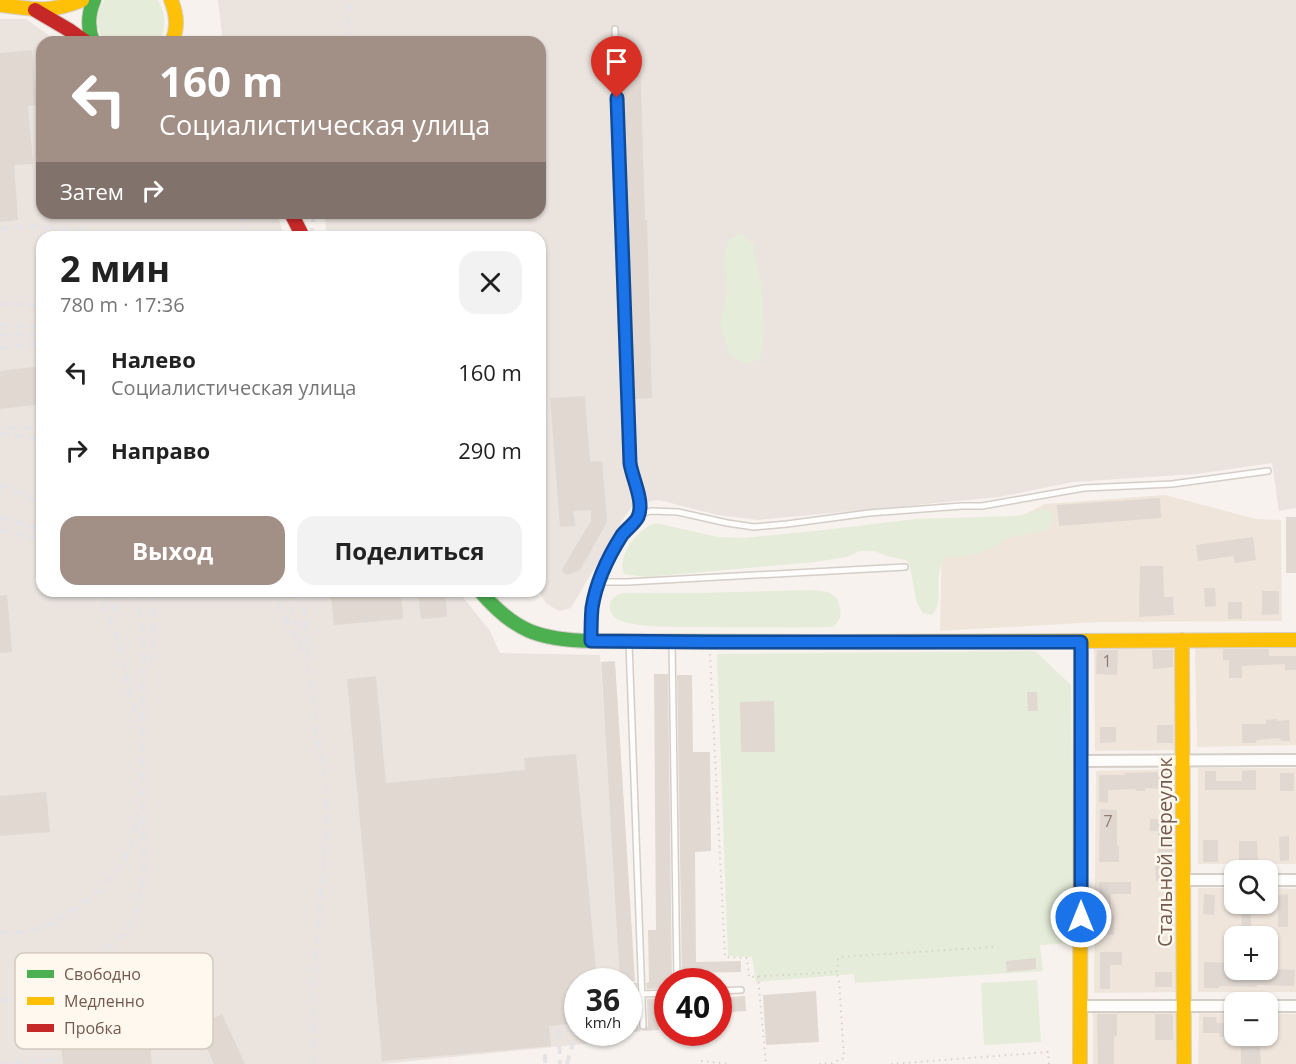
<!DOCTYPE html>
<html lang="ru">
<head>
<meta charset="utf-8">
<style>
	:root { --surface:#fff; --page:#f2f2f2; --text:#222; --muted:#767676; --accent:#a28f86 }
	body { margin:0; font-family:"Open Sans",sans-serif; background:var(--page); color:var(--text); height:100vh; display:flex; flex-direction:column; font-size:22px; white-space:nowrap }
	* { box-sizing:border-box; margin:0 }
	p { font-size:20px; color:var(--muted) }
	.icon { flex:none; width:33px; height:33px; fill:none; stroke:currentColor; stroke-width:2; stroke-linecap:round; stroke-linejoin:round }
	.map { position:relative; flex:1; overflow:hidden }
	.drawer { position:absolute; left:36px; top:231px; width:510px; height:366px; display:flex; flex-direction:column; background:var(--surface); border-radius:18px; box-shadow:0 2px 4px #0004 }
	.drawer>* { flex:none }
	.banner { position:absolute; left:36px; top:36px; width:510px; height:183px; border-radius:18px; box-shadow:0 2px 4px #0004; background:#a28f86; color:#fff; overflow:hidden }
	.tools { position:absolute; left:1224px; top:860px; display:grid; gap:12px }
	.tools a { display:grid; place-items:center; width:54px; height:54px; border-radius:12px; background:var(--surface); box-shadow:0 2px 4px #0004; font-size:30px }
	.speed { position:absolute; left:564px; top:968px; display:flex; gap:12px; font-size:30px; font-weight:700; text-align:center }
	.speed>* { display:grid; place-content:center; width:78px; height:78px; border-radius:50%; background:var(--surface); box-shadow:0 2px 4px #0004; line-height:1 }
	.speed small { font-size:15px; font-weight:400 }
	.speed .limit { border:9px solid #d22; background:#fff; color:#111 }
	.pin { position:absolute; display:grid; place-items:center; width:51px; height:51px; color:#fff; margin:-62px -26px; border-radius:50% 50% 50% 0; rotate:-45deg; box-shadow:0 0 6px #0007 }
	.pin .icon { rotate:45deg }
	.me { position:absolute; width:66px; margin:-33px; rotate:0deg; stroke-linejoin:round; filter:drop-shadow(0 0 4px #0008) }
	.turn { display:flex; align-items:center; gap:21px; height:126px; padding:0 24px; font-size:27px }
	.turn .icon { width:78px; height:78px; stroke-width:2.5 }
	.turn b { display:block; font-size:42px; line-height:51px }
	.then { display:flex; align-items:center; height:57px; padding:0 24px; background:#0003; gap:12px; font-size:22px }
	.round { display:grid; place-items:center; flex:none; width:63px; height:63px; border-radius:18px; background:var(--page) }
	.head { display:flex; align-items:center; justify-content:space-between; height:102px; padding:0 24px }
	h1 { font-size:36px; font-weight:700; line-height:45px }
	.primary-button { display:flex; gap:12px; margin-top:auto; padding:12px 24px }
	.primary-button a { flex:1; height:69px; border-radius:18px; background:var(--accent); color:#fff; font-size:24px; font-weight:700; line-height:69px; text-align:center }
	.primary-button a+a { background:var(--page); color:var(--text) }
	ul { padding:0; list-style:none }
	li { display:flex; align-items:center; gap:18px; height:78px; padding:0 24px }
	li div { flex:1 }
	li b { display:block; font-size:22px }
	li em { font-style:normal }
	.map>svg:first-child { display:block }
	.residential { fill:#efe5db; fill-rule:evenodd }
	.industrial { fill:#eae3de }
	.green { fill:#e5ecd9 }
	.building { fill:#e1d8d2 }
	.lines { fill:none; stroke-linecap:round; stroke-linejoin:round }
	.lane-casing { stroke:#d4cec8; stroke-width:8 }
	.street-casing { stroke:#d4cec8; stroke-width:14 }
	.fast-casing { stroke:#d6cfca; stroke-width:16 }
	.slow-casing { stroke:#d6cfca; stroke-width:16 }
	.jam-casing { stroke:#d6cfca; stroke-width:16 }
	.path { stroke:#d8d1cc; stroke-width:2; stroke-dasharray:1.5 4.5; stroke-linecap:butt }
	.lane { stroke:#fefdfc; stroke-width:5 }
	.street { stroke:#fefdfc; stroke-width:10 }
	.fast { stroke:#4caf50; stroke-width:14 }
	.slow { stroke:#ffc107; stroke-width:14 }
	.jam { stroke:#c62828; stroke-width:14 }
	.rail { stroke:#e5e3e5; stroke-width:4; stroke-dasharray:9 6; stroke-linecap:butt }
	.route-casing { stroke:#114b97; stroke-width:15 }
	.route { stroke:#1a73e8; stroke-width:10 }
	.labels { text-anchor:middle; dominant-baseline:central; stroke-width:5; stroke-linejoin:round; paint-order:stroke }
	.number-label { font-size:16px; fill:#927c72 }
	.street-label { font-size:20px; fill:#745a4e; stroke:#fef8ef }
	.key { fill:#fef8ef; stroke:#d5c9bf; stroke-width:1.5 }
	.key-label { font-size:16px; fill:#745a4e }
</style>
</head>
<body>
<div class="map">
<svg width="1296" height="1064" viewBox="0 0 1296 1064">
	<rect width="100%" height="100%" fill="#f7f2ed"/>
	<path class="residential" d="M1165,495L1256,519L1281,520L1282,621L1099,622L940,631L942,539L1000,527L1045,504Z
		M1177,645L1179,750L1095,751L1094,648Z
		M1269,646H1296V745L1197,747L1195,647Z
		M1198,768H1296V864H1198Z
		M1178,769L1176,992L1094,993L1096,771Z
		M1198,888H1234V903H1268V888L1296,889V992H1198ZM1234,936H1268V969H1234Z
		M1093,1011H1177V1064H1093Z
		M1199,1013L1234,1014V1035H1268V1014H1296V1064H1198Z"/>
	<path class="industrial" d="M218,0H1296V508L1279,511L1272,463L1196,474L1073,482L999,497L758,520L718,515L659,500L645,502L634,504L625,516L571,608L559,611L547,604L538,591H540V237H326L325,213H540V42H223Z
		M0,19H26L58,42H42V213H277L284,237H42V591H458L490,631L500,653L600,655L621,981H578V1032H625V1040L381,1064H0Z"/>
	<path class="green" d="M105,0H157C166,13 167,29 158,42H104C97,28 94,13 105,0Z
		M742,233L753,244L763,294L764,337L760,359L745,364L730,355L720,324L728,287L723,266L724,253L730,239Z
		M1045,509L1051,511C1056,519 1052,525 1045,531L1006,538L997,546L973,555L959,557H946C931,575 946,600 932,615L923,613L917,603L909,563L906,560L891,557L874,551H860L847,557L814,562L646,577L624,574C616,556 638,528 656,523L718,537L744,538L815,531L916,519L1016,516Z
		M813,590L828,592L837,598C841,610 844,619 832,627C789,628 746,627 704,627C684,627 632,628 617,619C612,616 608,609 610,604C611,597 618,595 623,593H697Z
		M1035,651L1071,685L1074,943L1040,945L1043,971L855,983L854,974L756,982L752,957L728,956L717,654Z
		M1037,980L1041,1042L984,1045L981,983Z"/>
	<path class="building" d="M32,50L37,105L28,106L33,164L14,165L18,220L0,222V53Z
		M640,53L645,220H647L652,398L633,399L628,214H625L621,54Z
		M42,366V404L0,409V371Z
		M585,396L590,462L602,461L607,522L580,570L567,575L561,571L591,521V510L573,511L575,526L560,527L550,398Z
		M1160,498L1161,518L1059,526L1057,505Z
		M1286,517H1296V573H1286Z
		M1253,537L1256,560L1235,563L1233,556L1198,561L1196,545Z
		M1140,566H1163L1164,597H1173L1174,615L1139,617Z
		M1204,588H1215L1216,606L1205,607Z
		M401,591L403,619L334,625L331,597Z
		M418,591H445L447,617L421,619Z
		M1262,591H1279V614L1262,615Z
		M7,595L12,652L0,653V596Z
		M1228,602H1242V619H1228Z
		M1223,649H1269V656H1296V670H1285V664L1242,666V678H1229V660H1223Z
		M1097,650H1118L1117,675L1096,674Z
		M1152,650H1173V667L1153,669Z
		M615,661L635,981H620L601,662Z
		M654,674H668L672,981H668V988L647,989L646,983L649,982L648,930H656Z
		M677,675H692L693,752H710L711,851L695,852L696,962L741,961V972L697,973V981H682Z
		M376,676L386,783L525,770L524,758L576,754L597,981H578V1023L549,1026L551,1046L382,1061L347,679Z
		M1027,692H1037L1038,711H1028Z
		M774,701L775,752H741L740,702Z
		M1277,719V721L1289,720L1290,741H1281L1280,738L1256,740V743H1242V724H1266V720Z
		M1157,725H1173V743H1157Z
		M1100,727H1116V742L1100,743Z
		M1256,770V790H1205V771H1216V781H1242V771Z
		M1158,771H1173L1172,789L1145,788V791H1136V789L1108,790V803L1099,802V775H1125V773L1158,772Z
		M1280,773H1294V791H1280Z
		M46,792L50,832L0,836V796Z
		M1100,809L1117,810V846H1119V862H1099Z
		M1150,819H1172L1173,881H1156L1155,858H1158V831H1150Z
		M1289,836V860L1280,861L1279,837Z
		M1203,840H1218V862H1203Z
		M1239,841H1257L1258,862H1239Z
		M1099,882H1131V894H1111L1110,915H1114V935H1099Z
		M1204,894L1215,895L1214,915L1203,914Z
		M1288,894V927H1278V895Z
		M1242,903H1250L1252,936H1241Z
		M1100,952H1122V965H1110V989H1100Z
		M1036,958V969L1007,972L1006,961Z
		M1204,962L1234,963V969L1276,968V969L1295,970L1294,986L1257,985V987L1219,986V988H1204Z
		M1155,972H1172V987H1155Z
		M628,983H637L638,1026L641,1031L645,1030L648,1026L647,999L668,998V1016H658L659,1030L628,1032Z
		M816,991L819,1042L766,1045L763,995Z
		M745,996L746,1011L718,1013V998Z
		M222,1014L245,1064H214L197,1026Z
		M1097,1014H1117V1036H1114V1064H1098Z
		M1155,1014H1173V1040H1155Z
		M147,1017L152,1064H63L59,1026Z
		M1203,1017H1216L1217,1023H1231V1037H1220V1033H1203Z
		M1241,1047H1260L1261,1064H1241Z"/>
	<g class="lines">
		<defs>
			<path id="lane" d="M615,29L621,237L630,463C631,472 635,479 637,487C640,497 639,507 638,518
				M599,582H627L905,567
				M491,601L498,591
				M591,640L592,607L595,593L603,569L623,534L631,524L644,513L651,511L678,512L727,523L754,527L787,524L869,513L962,506H982L1084,488L1172,484L1268,471
				M629,643L643,1026
				M672,644L677,981
				M718,991L741,990
				M641,994L668,993"/>
			<path id="street" d="M1081,761L1296,760
				M1184,880H1234
				M1268,880H1296
				M1081,1006H1234
				M1268,1006H1296"/>
			<path id="fast" d="M93,42C87,27 88,14 94,0
				M480,591C514,631 539,640 591,641L826,642"/>
			<path id="slow" d="M171,0C177,15 178,27 172,42
				M0,5C35,9 47,14 82,0
				M1182,640L1184,1064
				M826,642L1296,640
				M1080,1064L1081,642"/>
			<path id="jam" d="M35,10L69,30L86,42
				M291,213L303,237"/>
		</defs>
		<use href="#lane" class="lane-casing"/>
		<use href="#street" class="street-casing"/>
		<use href="#fast" class="fast-casing"/>
		<use href="#slow" class="slow-casing"/>
		<use href="#jam" class="jam-casing"/>
		<path class="path" d="M710,654L725,957L747,958L749,977L836,972L838,969V959L840,957L993,947
			M758,976L766,1064
			M701,1061L731,1064
			M819,1064L832,1063L844,1058L839,979L836,972
			M891,1064L1048,1052L1049,1064"/>
		<use href="#lane" class="lane"/>
		<use href="#street" class="street"/>
		<use href="#fast" class="fast"/>
		<use href="#slow" class="slow"/>
		<use href="#jam" class="jam"/>
		<path class="rail" d="M345,42L351,0
			M41,89H42
			M37,121H42
			M238,213L250,237
			M0,229L31,226L79,230L106,237
			M311,237L314,213
			M0,304L42,305
			M0,325L32,326L42,329
			M0,335L36,334
			M0,348L42,343
			M9,428H42
			M0,433L42,440
			M0,485L42,503
			M0,517L33,527L42,533
			M0,530L29,536L42,544
			M93,591L103,606L117,637L137,722
			M104,591L111,600L117,619
			M269,591L279,605L305,656
			M284,591L288,597L299,630
			M303,591L308,662L317,733L325,776L326,835L312,994L315,1064
			M151,662L154,623L153,591
			M0,933L25,932L49,925L75,909L100,890L123,862L132,842L138,815
			M0,1001L22,997L76,971L125,934L134,919L144,878L142,740L144,655L142,622L135,591
			M559,1030L560,1064
			M545,1054V1064
			M0,1064L57,1059
			M567,1064L577,1029"/>
	</g>
	<g class="lines">
		<defs>
			<path id="route" d="M617,98L630,463C632,478 645,502 638,517C636,522 626,530 622,535C608,557 596,582 592,608C591,619 591,630 591,641L710,642H1081V917"/>
		</defs>
		<use href="#route" class="route-casing"/>
		<use href="#route" class="route"/>
	</g>
	<g class="labels">
		<g class="number-label">
			<text x="1107" y="661">1</text>
			<text x="1108" y="821">7</text>
		</g>
		<g class="street-label">
			<text transform="translate(1164 852) rotate(-90)">Стальной переулок</text>
		</g>
	</g>
	<rect x="15" y="953" width="198" height="96" rx="9" class="key"/>
	<rect x="27" y="970" width="27" height="8" fill="#4caf50"/>
	<rect x="27" y="997" width="27" height="8" fill="#ffc107"/>
	<rect x="27" y="1024" width="27" height="8" fill="#c62828"/>
	<g class="key-label">
		<text x="64" y="980">Свободно</text>
		<text x="64" y="1007">Медленно</text>
		<text x="64" y="1034">Пробка</text>
	</g>
</svg>
<div class="tools">
<a><svg class="icon" aria-label="search" viewBox="0 0 24 24"><circle cx="10" cy="10" r="6"/><path d="M15 15l6 6"/></svg></a>
<a>+</a>
<a>−</a>
</div>
<div class="speed"><div>36<small>km/h</small></div><div class="limit">40</div></div>
<div class="pin" style="left:617px;top:98px;background:#d93025"><svg class="icon" aria-label="arrive" viewBox="0 0 24 24"><path d="M6 21V4h12l-3 4 3 4H6"/></svg></div>
<svg class="me" style="left:1081px;top:917px" viewBox="-20 -20 40 40"><circle r="17" fill="#1a73e8" stroke="#fff" stroke-width="3"/><path d="M0-11L8 9 0 5-8 9z" fill="#fff"/></svg>
<div class="banner">
<div class="turn"><svg class="icon" aria-label="left" viewBox="0 0 24 24"><path d="M17 20v-9H6M10 6l-5 5 5 5"/></svg><div><b>160 m</b>Социалистическая улица</div></div>
<div class="then">Затем<svg class="icon" aria-label="right" viewBox="0 0 24 24"><path d="M7 20v-9h11M14 6l5 5-5 5"/></svg></div>
</div>
<section class="drawer">
<div class="head"><div><h1>2 мин</h1><p>780 m · 17:36</p></div><a class="round"><svg class="icon" aria-label="close" viewBox="0 0 24 24"><path d="M6 6l12 12M18 6L6 18"/></svg></a></div>
<ul>
<li><svg class="icon" aria-label="left" viewBox="0 0 24 24"><path d="M17 20v-9H6M10 6l-5 5 5 5"/></svg><div><b>Налево</b><p>Социалистическая улица</p></div><em>160 m</em></li>
<li><svg class="icon" aria-label="right" viewBox="0 0 24 24"><path d="M7 20v-9h11M14 6l5 5-5 5"/></svg><div><b>Направо</b></div><em>290 m</em></li>
</ul>
<div class="primary-button"><a>Выход</a><a>Поделиться</a></div>
</section>
</div>
</body>
</html>
